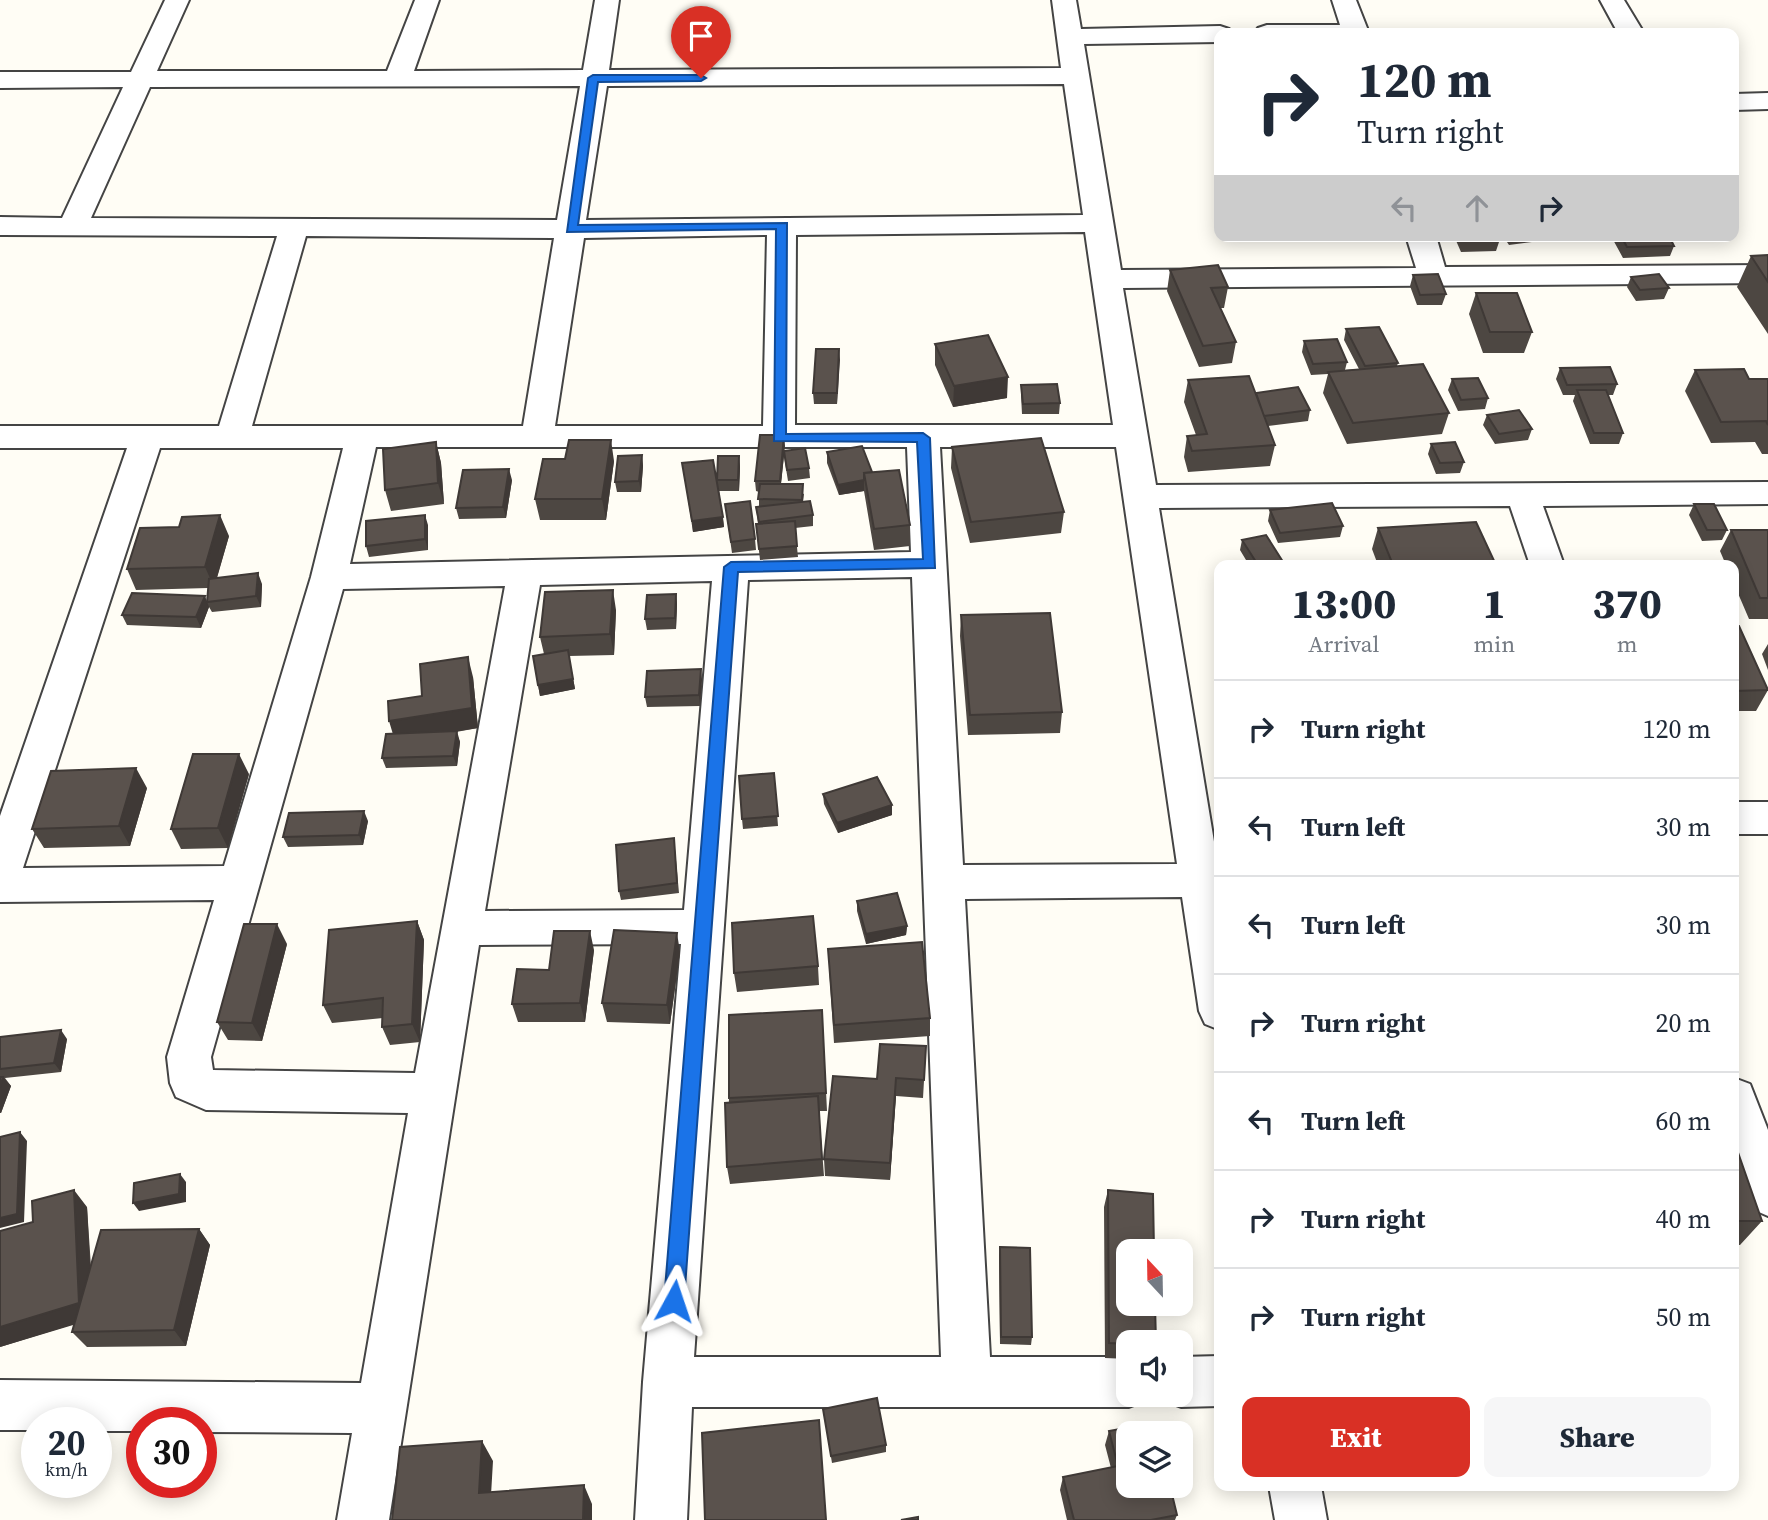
<!DOCTYPE html>
<html lang="en">
<head>
<meta charset="utf-8">
<style>
	:root { --surface:#fff; --page:#f6f6f7; --text:#1f2937; --muted:#747a83; --line:#e0e1e3; --accent:#d93025 }
	body { margin:0; font-family:"Source Serif 4",serif; background:var(--page); color:var(--text); height:100vh; display:flex; flex-direction:column; font-size:26px; white-space:nowrap }
	* { box-sizing:border-box; margin:0 }
	p { font-size:23px; color:var(--muted) }
	.icon { flex:none; width:38px; height:38px; fill:none; stroke:currentColor; stroke-width:2; stroke-linecap:round; stroke-linejoin:round }
	.map { position:relative; flex:1; overflow:hidden }
	.drawer { position:absolute; left:1214px; top:560px; width:525px; height:931px; display:flex; flex-direction:column; background:var(--surface); border-radius:14px; box-shadow:0 4px 18px #0003 }
	.drawer>* { flex:none }
	.hud { position:absolute; left:1214px; top:28px; width:525px; height:214px; border-radius:14px; box-shadow:0 4px 18px #0003; background:#fff; color:var(--text); overflow:hidden }
	.needle { width:46px; rotate:338deg }
	.fabs { position:absolute; left:1116px; top:1239px; display:grid; gap:14px }
	.fabs a { display:grid; place-items:center; width:77px; height:77px; border-radius:14px; background:var(--surface); box-shadow:0 4px 18px #0003; font-size:35px }
	.speed { position:absolute; left:21px; top:1407px; display:flex; gap:14px; font-size:35px; font-weight:700; text-align:center }
	.speed>* { display:grid; place-content:center; width:91px; height:91px; border-radius:50%; background:var(--surface); box-shadow:0 4px 18px #0003; line-height:1 }
	.speed small { font-size:18px; font-weight:400 }
	.speed .limit { border:10px solid #d22; background:#fff; color:#111 }
	.pin { position:absolute; display:grid; place-items:center; width:60px; height:60px; color:#fff; margin:-72px -30px; border-radius:50% 50% 50% 0; rotate:-45deg; box-shadow:0 0 7px #0007 }
	.pin .icon { rotate:45deg }
	.me { position:absolute; width:77px; margin:-38px; rotate:5deg; stroke-linejoin:round; filter:drop-shadow(0 0 5px #0008) }
	.turn { display:flex; align-items:center; gap:24px; height:147px; padding:0 28px; font-size:32px }
	.turn .icon { width:91px; height:91px; stroke-width:2.5 }
	.turn b { display:block; font-size:49px; line-height:60px }
	.lanes { display:flex; align-items:center; height:66px; padding:0 28px; background:#0003; justify-content:center; gap:35px; direction:ltr }
	.lanes .off { opacity:.35 }
	.eta { display:flex; justify-content:space-evenly; align-items:center; height:119px; text-align:center }
	.eta b { font-size:42px; font-weight:800; line-height:49px }
	.cta { display:flex; gap:14px; margin-top:auto; padding:14px 28px }
	.cta a { flex:1; height:80px; border-radius:14px; background:var(--accent); color:#fff; font-size:28px; font-weight:800; line-height:80px; text-align:center }
	.cta a+a { background:var(--page); color:var(--text) }
	ul { padding:0; list-style:none }
	li { display:flex; align-items:center; gap:21px; height:98px; padding:0 28px; border-top:2px solid var(--line) }
	li div { flex:1 }
	li b { display:block; font-size:26px }
	li em { font-style:normal }
	.map>svg:first-child { display:block }
	.lines { fill:none; stroke-linecap:round; stroke-linejoin:round }
	.minor-casing { stroke:#444; stroke-width:4 }
	.minor { fill:#fff; fill-rule:evenodd }
	.wall { fill:#4d4742 }
	.shaded-wall { fill:#3f3936 }
	.building { fill:#5a524d; stroke:#3f3936; stroke-width:2 }
	.route { fill:#1a73e8; stroke:#114b97; stroke-width:2 }
</style>
</head>
<body>
<div class="map">
<svg width="1768" height="1520" viewBox="0 0 1768 1520">
	<rect width="100%" height="100%" fill="#fffdf5"/>
	<g class="lines">
		<defs>
			<path id="minor" d="M165,0H189L157,71H387L415,0H439L414,71L583,70L595,0H619L609,70L1061,68L1052,0H1076L1081,29L1220,26L1229,29L1232,33H1220V42L1084,44L1121,270L1416,268L1406,236H1436L1445,267L1768,265V283L1123,288L1156,485L1768,482V504L1543,506L1564,565H1530L1510,506L1159,508L1220,878V1030L1205,1024L1199,1011L1182,897L965,899L990,1357H1129V1395H1149L1147,1400L1129,1407H692L687,1520H635L643,1382L681,944L479,945L389,1520H337L352,1433L201,1432V1423H142V1431H96V1423H37V1430H0V1380L361,1383L408,1113L206,1110L176,1097L170,1083L167,1057L214,900L0,902V816L127,448H0V426H219L277,236L0,235V217L62,218L123,87L0,88V72H131ZM1064,84L1083,215L586,220L607,86ZM580,86L557,220L91,218L150,87ZM1085,232L1113,425H795L796,235ZM767,235L763,426H555L584,238ZM306,236L554,238L523,426H252ZM376,447H907L911,552L350,564ZM940,447H1116L1177,864L963,865ZM160,448H343L311,577L224,866L23,868ZM912,577L941,1357H694L748,580ZM712,581L684,910L485,911L540,585ZM505,586L415,1073L213,1070L211,1057L343,589Z
				M1332,0H1356L1369,33H1254L1258,28L1267,25H1340Z
				M1600,0H1624L1644,33H1618Z
				M1768,93V109L1734,110V94Z
				M1734,802H1768V834H1734Z
				M1734,1078L1750,1084L1768,1130V1216L1752,1209L1734,1163Z
				M1220,1356V1406L1181,1407L1163,1400L1161,1395H1181V1357Z
				M1269,1486H1321L1327,1520H1275Z"/>
		</defs>
		<use href="#minor" class="minor-casing"/>
		<use href="#minor" class="minor"/>
	</g>
	<path class="wall" d="M1454,236H1501L1496,251L1461,252Z
		M1503,236H1556L1555,239L1509,245Z
		M1611,236H1669L1674,246L1670,256L1623,258Z
		M1768,255V334L1737,287L1751,256Z
		M1170,270L1228,287L1224,308H1220L1236,342L1232,363L1199,367L1167,291Z
		M1413,275L1446,294L1442,305H1417L1410,286Z
		M1631,277L1669,288L1664,299L1636,301L1627,287Z
		M1476,293L1532,332L1524,353H1483L1469,314Z
		M1346,329L1398,363L1397,366L1449,413L1442,434L1347,444L1323,393L1328,374L1311,375L1302,352L1304,341L1347,362L1345,370L1359,369L1344,340Z
		M935,344L1007,398L953,407L935,365Z
		M839,349L837,404H814L813,393Z
		M1560,368L1617,384L1613,395H1608L1623,433L1619,444H1590L1573,401L1575,395H1563L1556,379Z
		M1695,370L1749,379H1768V454H1762L1755,442L1711,443L1685,391Z
		M1452,379L1488,398L1485,409L1458,411L1448,390Z
		M1188,380L1256,393L1310,410L1308,421L1268,426L1275,445L1270,466L1188,472L1184,457L1187,436L1196,435L1184,402Z
		M1021,385L1060,403L1059,414H1022L1021,395Z
		M1487,415L1532,429L1528,440L1495,444L1483,425Z
		M436,442L441,463L444,504L391,511L385,490Z
		M1431,444L1464,462L1460,473L1436,474L1428,454Z
		M785,446L784,450L809,468L810,478L788,481L784,456L781,484L804,494L803,502L813,515V526L795,528L798,557L760,560L756,524H758L756,507H759V492L756,491L755,481Z
		M952,447L1064,512L1061,533L970,543L951,468Z
		M827,452L872,472L910,525V546L874,550L864,491L839,495L827,463Z
		M642,455L643,466L641,492H617L615,482Z
		M739,456L740,467L739,491H719L724,527L693,532L684,474L717,480Z
		M614,461L606,520H540L535,499Z
		M512,480L506,518L459,519L456,508Z
		M725,504L755,539L756,550L732,553Z
		M1694,504L1727,530L1722,540L1702,541L1689,515Z
		M1270,510L1343,526L1340,537L1278,543L1268,521Z
		M428,525V550L369,557L366,546Z
		M1378,528L1496,565H1378L1372,549Z
		M1731,530H1768V619H1749L1734,584V565H1726L1720,551Z
		M229,536L217,578L262,584L261,607L212,612L209,607L201,628L127,625L122,615L207,601L208,588L136,590L127,569Z
		M1242,540L1285,565H1249L1240,550Z
		M676,594L677,604L676,629L647,630L645,619Z
		M616,610L614,655L569,656L575,689L540,696L538,685L544,654L540,637Z
		M961,615L1062,712L1060,733L968,735L960,636Z
		M1734,626L1768,690L1756,711H1734Z
		M1768,644V670L1762,654Z
		M473,677L478,728L456,732L460,742L457,766L386,768L382,758L393,734L422,696Z
		M702,679L700,706L647,707L645,697Z
		M774,773L778,826L743,829L742,819Z
		M249,774L228,848L181,849L171,829Z
		M147,788L130,846L44,848L32,829Z
		M823,794L892,805V815L838,833L824,804Z
		M368,821L363,845L288,847L283,837Z
		M674,838L679,893L621,900L619,891Z
		M857,901L907,926L906,935L866,944L857,911Z
		M417,921L424,940L420,1042L390,1045L382,1027L383,1018L332,1023L323,1005Z
		M287,944L262,1041L228,1040L217,1022Z
		M594,950L585,1022H518L512,1004L549,970Z
		M680,952L670,1024L607,1022L602,1003Z
		M818,966L819,985L737,992L734,973Z
		M829,968L930,1018V1036L834,1043Z
		M822,1010L827,1111H819L824,1176L730,1184L727,1167L729,1098Z
		M0,1037L67,1039L61,1072L5,1078L11,1086L1,1113H0Z
		M926,1046L923,1098L896,1096L890,1180L825,1176L824,1159L877,1079Z
		M1734,1141L1762,1221L1740,1245H1734Z
		M1108,1190L1129,1342V1359L1105,1358L1104,1207Z
		M87,1207L91,1267L199,1229L210,1245L186,1346L87,1347L72,1332L74,1324L0,1347Z
		M1000,1247L1032,1337L1031,1345L1000,1344L999,1255Z
		M823,1409L886,1445V1452L832,1463Z
		M1109,1431L1177,1515L1175,1520H1067L1060,1490L1063,1477L1111,1468L1105,1445Z"/>
	<path class="shaded-wall" d="M839,349L840,360L837,404V393Z
		M1008,377L1007,398L953,407L954,386Z
		M784,435L785,446L780,492V481Z
		M611,440L614,461L606,520L602,499Z
		M436,442L441,463L444,504L438,483Z
		M642,455L643,466L641,492L639,481Z
		M739,456L740,467L739,491L738,480Z
		M509,469L512,480L506,518L503,507Z
		M864,480V491L839,495L838,485Z
		M220,515L229,536L214,587L205,567Z
		M425,515L428,525V550L425,539Z
		M723,517L724,527L693,532L692,521Z
		M258,573L262,584L261,607L256,596Z
		M613,590L616,610L614,655L610,634Z
		M676,594L677,604L676,629L675,618Z
		M205,596L209,607L201,628L196,617Z
		M568,650L575,689L540,696L538,685Z
		M468,657L473,677L478,728L395,741L389,721L472,708Z
		M701,669L702,679L700,706L699,695Z
		M457,731L460,742L457,766L453,756Z
		M239,754L249,774L228,848L218,828Z
		M136,768L147,788L130,846L119,826Z
		M892,805V815L838,833L837,823Z
		M364,811L368,821L363,845L359,835Z
		M417,921L424,940L420,1042L412,1024Z
		M277,924L287,944L262,1041L252,1023Z
		M907,926L906,935L866,944V934Z
		M590,931L594,950L585,1022L580,1003Z
		M677,933L680,952L670,1024L667,1005Z
		M61,1030L67,1039L61,1072L54,1063Z
		M3,1077L11,1086L1,1113L0,1112V1087Z
		M896,1078V1096L890,1180V1163Z
		M20,1132L27,1141L24,1222L0,1228V1218Z
		M180,1174L186,1182V1202L139,1211L133,1203Z
		M74,1190L87,1207L93,1319L0,1347V1327Z
		M199,1229L210,1245L186,1346L174,1330Z
		M482,1441L493,1461L490,1512L479,1493Z
		M584,1485L592,1504V1520H583Z"/>
	<path class="building" d="M1621,236H1669L1674,246L1627,247Z
		M1768,255V282L1751,256Z
		M1218,265L1228,287L1211,288L1236,342L1203,346L1170,270Z
		M1438,274L1446,294L1420,295L1413,275Z
		M1659,274L1669,288L1640,290L1631,277Z
		M1476,293H1517L1532,332H1490Z
		M1379,327L1398,363L1365,366L1346,329Z
		M988,335L1008,377L954,386L935,344Z
		M1337,339L1347,362L1313,364L1304,341Z
		M816,349H839L837,393H813Z
		M1423,364L1449,413L1353,423L1328,372Z
		M1610,367L1617,384L1567,385L1560,368Z
		M1744,369L1749,379H1768V425L1766,421L1721,422L1695,370Z
		M1249,376L1275,445L1192,451L1187,436L1207,434L1188,380Z
		M1478,378L1488,398L1461,400L1452,379Z
		M1057,384L1060,403L1023,404L1021,385Z
		M1298,387L1310,410L1264,416L1256,393Z
		M1577,390H1606L1623,433H1594Z
		M1519,410L1532,429L1499,434L1487,415Z
		M760,435H784L780,481H755Z
		M1041,438L1064,512L971,522L952,447Z
		M569,440H611L602,499H535L543,459H565Z
		M436,442L438,483L385,490L383,449Z
		M1455,442L1464,462L1440,463L1431,444Z
		M862,446L872,472L864,473V480L838,485L827,452Z
		M805,448L809,468L787,470L784,451Z
		M642,455L639,481L615,482L618,456Z
		M718,456H739L738,480H717Z
		M713,460L723,517L692,521L682,463Z
		M509,469L503,507L456,508L463,470Z
		M899,470L910,525L874,529L864,473Z
		M760,484H803L802,500L758,499Z
		M750,501L755,539L731,542L725,504Z
		M810,501L813,515L759,522L756,507Z
		M1332,503L1343,526L1280,533L1270,510Z
		M1694,504H1714L1727,530H1707Z
		M220,515L205,567L127,569L140,528L179,527L182,517Z
		M425,515V539L366,546V521Z
		M795,521L797,546L759,549L756,524Z
		M1476,522L1496,565H1393L1378,528Z
		M1731,530H1768V598H1760Z
		M1266,535L1285,565H1258L1242,540Z
		M258,573L256,596L207,602L209,579Z
		M613,590L610,634L540,637L545,592Z
		M132,593L205,596L196,617L122,615Z
		M676,594L675,618L645,619L647,595Z
		M1050,613L1062,712L970,715L961,615Z
		M1734,626H1739L1768,690L1734,691Z
		M568,650L573,679L538,685L533,656Z
		M468,657L472,708L389,721L388,701L422,696L420,664Z
		M701,669L699,695L645,697L647,671Z
		M457,731L453,756L382,758L386,734Z
		M193,754H239L218,828L171,829Z
		M136,768L119,826L32,829L51,771Z
		M774,773L778,816L742,819L739,776Z
		M877,777L892,805L837,823L823,794Z
		M364,811L359,835L283,837L289,813Z
		M674,838L677,883L619,891L616,845Z
		M897,893L907,926L866,934L857,901Z
		M813,916L818,966L734,973L732,923Z
		M417,921L412,1024L382,1027L383,998L323,1005L329,930Z
		M244,924H277L252,1023L217,1022Z
		M614,930L677,933L667,1005L602,1003Z
		M554,931H590L580,1003L512,1004L517,969L549,970Z
		M922,942L930,1018L834,1025L828,949Z
		M822,1010L826,1093L729,1098V1015Z
		M61,1030L54,1063L0,1069V1037Z
		M880,1044L926,1046L924,1080L896,1078L890,1163L824,1159L833,1076L877,1079Z
		M0,1077H3L0,1087Z
		M818,1096L822,1159L727,1167L725,1103Z
		M20,1132L17,1214L0,1218V1137Z
		M1734,1141L1762,1221H1734Z
		M180,1174L179,1194L133,1203L134,1183Z
		M74,1190L79,1303L0,1327V1231L33,1222L32,1201Z
		M1108,1190L1153,1194L1154,1251H1129V1304H1155L1156,1342H1129V1344L1109,1343Z
		M199,1229L174,1330L72,1332L101,1230Z
		M1000,1247L1030,1248L1032,1337H1001Z
		M877,1398L886,1445L831,1456L823,1409Z
		M819,1420L826,1520H705L702,1433Z
		M1153,1423L1156,1433H1129V1486H1170L1177,1515L1151,1520H1074L1063,1477L1118,1466L1109,1431Z
		M482,1441L479,1493L584,1485L583,1520H392L400,1447Z
		M918,1517V1520H901Z"/>
	<path class="route" d="M593,75H701L706,78L701,81L598,82L578,225L787,223L786,434L923,433L930,438L935,568L738,572L684,1301L681,1308L674,1311L667,1308L664,1301L724,567L731,562L923,559L917,442L774,441L776,229L567,232L588,78Z"/>
</svg>
<div class="fabs">
<a><svg class="needle" viewBox="-14 -14 28 28"><path d="M0-13l5 13h-10z" fill="#e53935"/><path d="M0 13l5-13h-10z" fill="#747a83"/></svg></a>
<a><svg class="icon" aria-label="sound" viewBox="0 0 24 24"><path d="M4 9h4l5-4v14l-5-4H4zM17 9q2 3 0 6"/></svg></a>
<a><svg class="icon" aria-label="layers" viewBox="0 0 24 24"><path d="M12 4l9 5-9 5-9-5zM3 14l9 5 9-5"/></svg></a>
</div>
<div class="speed"><div>20<small>km/h</small></div><div class="limit">30</div></div>
<div class="pin" style="left:701px;top:78px;background:#d93025"><svg class="icon" aria-label="arrive" viewBox="0 0 24 24"><path d="M6 21V4h12l-3 4 3 4H6"/></svg></div>
<svg class="me" style="left:674px;top:1301px" viewBox="-20 -20 40 40"><path d="M0-17L14 15 0 8-14 15z" fill="#1a73e8" stroke="#fff" stroke-width="4"/></svg>
<div class="hud">
<div class="turn"><svg class="icon" aria-label="right" viewBox="0 0 24 24"><path d="M7 20v-9h11M14 6l5 5-5 5"/></svg><div><b>120 m</b>Turn right</div></div>
<div class="lanes"><svg class="icon off" aria-label="left" viewBox="0 0 24 24"><path d="M17 20v-9H6M10 6l-5 5 5 5"/></svg><svg class="icon off" aria-label="ahead" viewBox="0 0 24 24"><path d="M12 20V5M6 11l6-6 6 6"/></svg><svg class="icon" aria-label="right" viewBox="0 0 24 24"><path d="M7 20v-9h11M14 6l5 5-5 5"/></svg></div>
</div>
<section class="drawer">
<div class="eta">
<div><b>13:00</b><p>Arrival</p></div>
<div><b>1</b><p>min</p></div>
<div><b>370</b><p>m</p></div>
</div>
<ul>
<li><svg class="icon" aria-label="right" viewBox="0 0 24 24"><path d="M7 20v-9h11M14 6l5 5-5 5"/></svg><div><b>Turn right</b></div><em>120 m</em></li>
<li><svg class="icon" aria-label="left" viewBox="0 0 24 24"><path d="M17 20v-9H6M10 6l-5 5 5 5"/></svg><div><b>Turn left</b></div><em>30 m</em></li>
<li><svg class="icon" aria-label="left" viewBox="0 0 24 24"><path d="M17 20v-9H6M10 6l-5 5 5 5"/></svg><div><b>Turn left</b></div><em>30 m</em></li>
<li><svg class="icon" aria-label="right" viewBox="0 0 24 24"><path d="M7 20v-9h11M14 6l5 5-5 5"/></svg><div><b>Turn right</b></div><em>20 m</em></li>
<li><svg class="icon" aria-label="left" viewBox="0 0 24 24"><path d="M17 20v-9H6M10 6l-5 5 5 5"/></svg><div><b>Turn left</b></div><em>60 m</em></li>
<li><svg class="icon" aria-label="right" viewBox="0 0 24 24"><path d="M7 20v-9h11M14 6l5 5-5 5"/></svg><div><b>Turn right</b></div><em>40 m</em></li>
<li><svg class="icon" aria-label="right" viewBox="0 0 24 24"><path d="M7 20v-9h11M14 6l5 5-5 5"/></svg><div><b>Turn right</b></div><em>50 m</em></li>
</ul>
<div class="cta"><a>Exit</a><a>Share</a></div>
</section>
</div>
</body>
</html>
